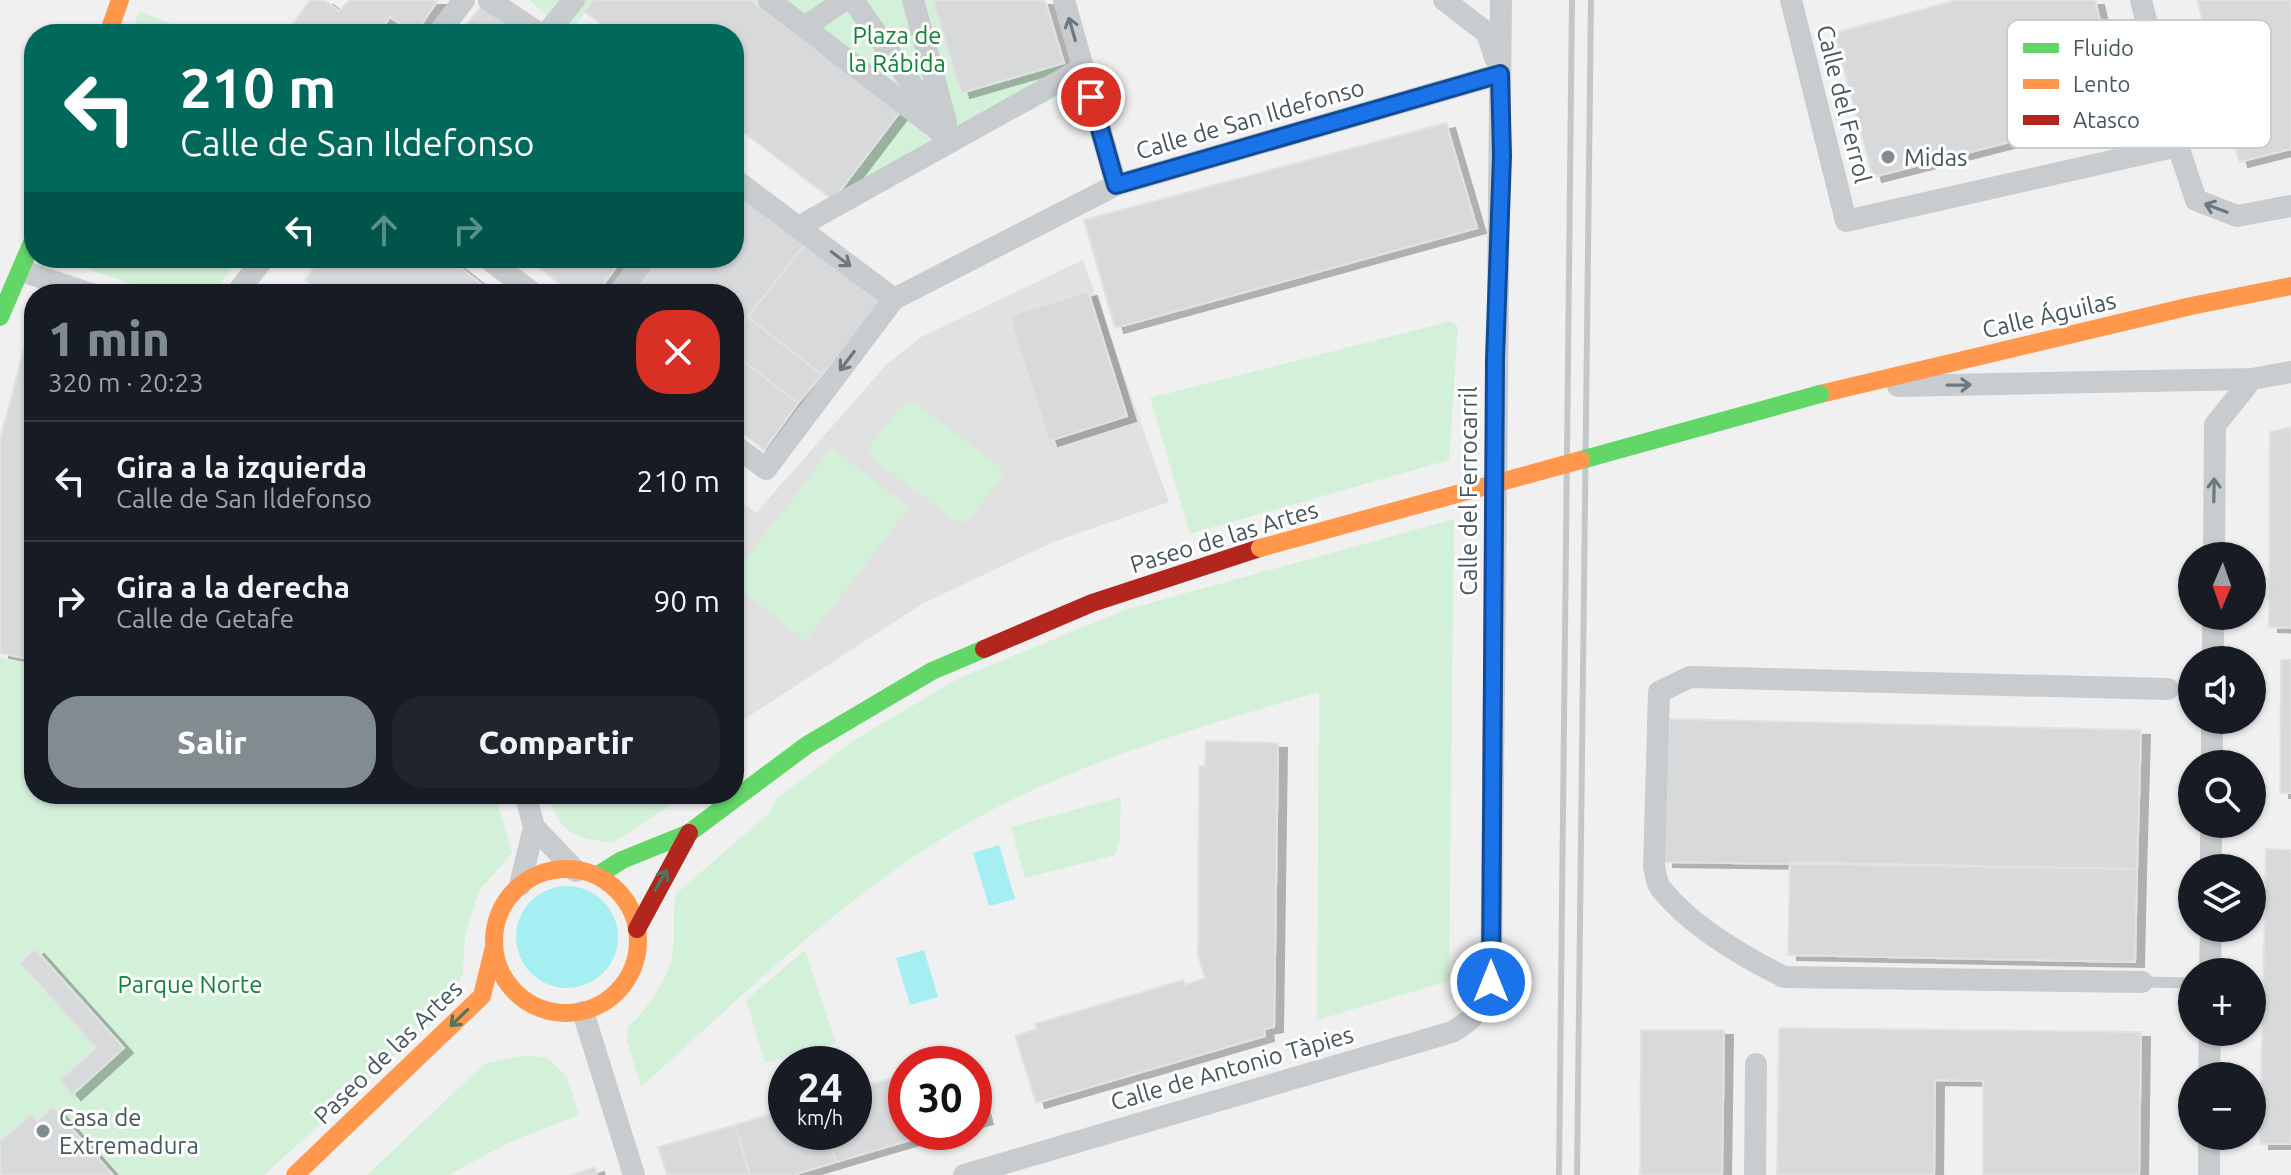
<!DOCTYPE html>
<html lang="es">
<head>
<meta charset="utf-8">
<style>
	:root { --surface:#171b24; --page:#20242c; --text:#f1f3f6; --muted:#9ea1a6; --line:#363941; --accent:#818c91 }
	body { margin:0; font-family:Ubuntu,sans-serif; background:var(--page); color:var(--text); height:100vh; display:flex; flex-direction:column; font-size:30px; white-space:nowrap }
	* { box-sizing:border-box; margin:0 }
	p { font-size:26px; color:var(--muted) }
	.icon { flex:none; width:44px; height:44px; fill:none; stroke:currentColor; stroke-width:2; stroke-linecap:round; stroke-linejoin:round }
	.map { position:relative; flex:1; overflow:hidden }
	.side { position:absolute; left:24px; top:284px; width:720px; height:520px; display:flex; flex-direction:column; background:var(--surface); border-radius:32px; box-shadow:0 2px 6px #0004 }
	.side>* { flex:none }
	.guide { position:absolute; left:24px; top:24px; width:720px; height:244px; border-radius:32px; box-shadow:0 2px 6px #0004; background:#00695c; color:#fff; overflow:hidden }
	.needle { width:52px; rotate:182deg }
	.buttons { position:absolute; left:2178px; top:542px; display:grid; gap:16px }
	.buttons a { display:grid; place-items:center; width:88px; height:88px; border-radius:50%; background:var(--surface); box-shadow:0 2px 6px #0004; font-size:40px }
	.speed { position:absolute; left:768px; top:1046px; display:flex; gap:16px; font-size:40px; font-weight:700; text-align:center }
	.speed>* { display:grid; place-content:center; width:104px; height:104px; border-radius:50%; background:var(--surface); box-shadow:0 2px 6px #0004; line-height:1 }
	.speed small { font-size:20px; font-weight:400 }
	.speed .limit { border:12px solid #d22; background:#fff; color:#111 }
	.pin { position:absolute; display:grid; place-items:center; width:68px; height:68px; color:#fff; margin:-34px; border:4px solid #fff; border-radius:50%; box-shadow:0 2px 8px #0007 }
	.me { position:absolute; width:88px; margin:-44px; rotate:0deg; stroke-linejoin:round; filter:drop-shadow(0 0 6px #0008) }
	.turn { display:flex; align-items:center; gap:28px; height:168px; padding:0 24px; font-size:36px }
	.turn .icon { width:104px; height:104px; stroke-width:2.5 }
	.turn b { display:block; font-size:56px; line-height:68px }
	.lanes { display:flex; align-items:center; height:76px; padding:0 24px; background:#0003; justify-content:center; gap:40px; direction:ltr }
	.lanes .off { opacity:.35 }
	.round { display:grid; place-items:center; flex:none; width:84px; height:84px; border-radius:32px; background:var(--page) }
	.summary { display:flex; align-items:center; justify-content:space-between; height:136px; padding:0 24px }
	h1 { font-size:48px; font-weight:800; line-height:60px; color:var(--accent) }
	.action { display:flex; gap:16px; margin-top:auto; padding:16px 24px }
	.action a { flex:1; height:92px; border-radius:32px; background:var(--accent); color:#fff; font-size:32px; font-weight:800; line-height:92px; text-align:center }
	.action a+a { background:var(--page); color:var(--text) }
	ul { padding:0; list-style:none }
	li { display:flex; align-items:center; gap:24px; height:120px; padding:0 24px; border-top:2px solid var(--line) }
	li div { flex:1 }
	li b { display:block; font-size:30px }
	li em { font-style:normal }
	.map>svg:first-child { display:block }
	.education { fill:#e2e1e2 }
	.green { fill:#d3f1d9 }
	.water { fill:#a5eef2 }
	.building { fill:#d7d9da; stroke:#e2e2e3; stroke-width:2; filter:url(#shadow) }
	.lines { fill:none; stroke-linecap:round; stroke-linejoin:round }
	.lane { stroke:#c8ccce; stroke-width:11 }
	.street { stroke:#c8ccce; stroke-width:22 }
	.fast { stroke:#63d668; stroke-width:18 }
	.slow { stroke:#ff974d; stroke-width:18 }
	.jam { stroke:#b3261e; stroke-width:18 }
	.rail { stroke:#c4c7c9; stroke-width:6 }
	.fast-bridge { stroke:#63d668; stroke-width:18 }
	.slow-bridge { stroke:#ff974d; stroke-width:18 }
	.oneway { stroke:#6c7980 }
	.oneway2 { stroke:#4c7660 }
	.route-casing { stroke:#114b97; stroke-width:20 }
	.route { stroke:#1a73e8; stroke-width:14 }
	.poi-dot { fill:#818c91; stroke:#fff; stroke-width:3 }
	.labels { text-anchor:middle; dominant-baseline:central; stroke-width:6; stroke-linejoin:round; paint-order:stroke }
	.park-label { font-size:24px; fill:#108538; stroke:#fff }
	.street-label { font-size:24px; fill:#45565e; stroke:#fff }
	.poi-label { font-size:24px; fill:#45565e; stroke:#fff; text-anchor:start }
	.key { fill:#fff; stroke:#c7cccf; stroke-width:2 }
	.key-label { font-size:22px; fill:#45565e }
</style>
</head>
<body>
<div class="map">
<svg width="2291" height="1175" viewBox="0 0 2291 1175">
	<defs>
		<filter id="shadow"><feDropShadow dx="9" dy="5" stdDeviation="0" flood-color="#0004"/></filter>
	</defs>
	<rect width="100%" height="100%" fill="#f1f0f0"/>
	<path class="education" d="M1083,260L1169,502L1053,542L922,604L734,726V496L756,513L886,365L921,337Z"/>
	<path class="green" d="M529,0H594L569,34Z
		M751,0H933L1064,63L1072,89L843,209L833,200L899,112Z
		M139,11L197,34H131Z
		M71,258H240L213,294H160L80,266Z
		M1451,321L1458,327L1449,460L1190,534L1150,398Z
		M915,403L1000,467L1002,477L968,520L959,523L873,459L869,447L903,404Z
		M832,448L909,508L806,641L734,585V574Z
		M1454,519L1449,981L1317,1020L1319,692C1209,724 1096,756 994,809C860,878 752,988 641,1087L627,1041L628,1027C646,1011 670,977 673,951C675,931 672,913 676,894L770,812L775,800L851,742L959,678L1125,610Z
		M0,657L34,666V794H495L512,853L479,891L465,936L463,973L446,1010L264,1175H0Z
		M548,794H687L613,843C574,838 560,834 548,794Z
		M1121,797L1120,838L1115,855L1025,878L1011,827Z
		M805,950L836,1043L765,1063L746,1000Z
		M522,1056L547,1057L567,1077L579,1115L510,1142L448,1175H367L484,1064Z"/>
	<path class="water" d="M999,845L1015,899L989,906L973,853Z
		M516 937a51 51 0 1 1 102 0a51 51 0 1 1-102 0Z
		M924,950L938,997L910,1005L896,958Z"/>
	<path class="building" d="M310,0H324L339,11L350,0H438L415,34L390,17L378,34H286Z
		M594,0H751L900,112L833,200L734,125V34H614L585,12Z
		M933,0H1045L1064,63L961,93Z
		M1957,0H2095L2122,113L1873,177L1834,33Z
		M2197,0H2291V149L2239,162L2226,115L2216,117L2192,24L2203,22Z
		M483,4L522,34H459Z
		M1446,123L1477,228L1115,328L1084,220Z
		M734,190L808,240L734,335V294H632L659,258H734Z
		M808,240L882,303L822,375L748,317Z
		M321,258H448L494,294H324L305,280Z
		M526,258H623L596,294H573Z
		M1088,291L1127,416L1049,441L1009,316Z
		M34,311V660L0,653V440Z
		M748,317L822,375L798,403L734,354V335Z
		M734,354L798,403L764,450L734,426Z
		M2291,427V628L2269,627L2270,432Z
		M2281,660H2291V793H2280Z
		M1669,719L2141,730L2137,869L1664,862Z
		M1206,741L1278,743L1274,1027L1264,1029L1265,1036L1036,1103L1015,1036L1037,1029L1035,1024L1183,980L1185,985L1205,978L1198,955L1199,766H1205Z
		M2266,849L2291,850V1144H2260Z
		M1790,862L2137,869L2135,962L1788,955Z
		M35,949L124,1048L72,1095L60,1080L96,1048L20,963Z
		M1779,1028L2141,1032L2139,1175H1983V1081L1935,1080L1934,1175H1777Z
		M1641,1030H1724L1722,1175H1640Z
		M965,1056L968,1064H938Z
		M906,1074V1102L898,1076Z
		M898,1076L906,1102V1132H915L917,1138L836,1162L827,1132H854V1089Z
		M974,1084L984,1119L974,1122Z
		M53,1107L113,1175H0V1141L31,1115L37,1121Z
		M786,1109V1132H827L836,1162L793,1175H750L735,1125Z
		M735,1125L750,1175H667L658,1147Z
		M915,1132H938L917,1138Z
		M595,1167L597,1175H571Z"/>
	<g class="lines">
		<path class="lane" d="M2168,689L2192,690
			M2142,982L2192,983"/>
		<path class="street" d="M489,0L540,34
			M769,0L950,139
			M853,0L938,122
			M913,0L946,122
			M1064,0L1116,185
			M1444,0L1487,33L1495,58
			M1791,0L1846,221L2178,146
			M2141,0L2178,146L2196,200L2237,216L2291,206
			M805,27L844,0
			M438,34L464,0
			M546,34L574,0
			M734,179L894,299
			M798,227L1083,68
			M487,258L534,294
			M22,271L91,294
			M236,294L264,258
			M618,294L646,258
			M1898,386L2252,379
			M734,445L766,469L894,299L1116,185L1500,74
			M2214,556L2215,425L2252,379L2291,372
			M2213,660V616
			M2212,764V720
			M525,794L534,827L576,871
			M2211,868V824
			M520,885L534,827
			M2210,972L2211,928
			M2142,982L1784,977C1742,956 1692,927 1662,890C1657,885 1656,875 1654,867L1659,692L1690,677L2168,689
			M583,1012L634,1175
			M2209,1076L2210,1032
			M964,1175L1452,1032C1475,1019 1483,1007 1491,982L1501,0
			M1755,1175L1756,1064
			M2209,1175V1136"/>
		<path class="fast" d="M0,317L34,238
			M598,875L622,860L689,833L807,745L932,671L984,649"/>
		<path class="slow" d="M108,34L120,0
			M1820,394L2191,306L2291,286
			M494 941a72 72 0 1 1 144 0a72 72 0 1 1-144 0Z
			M295,1175L482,996L493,951"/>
		<path class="jam" d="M984,649L1092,603L1260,548
			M637,929L689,833"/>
		<path class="rail" d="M1559,1175L1572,0
			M1577,1175L1591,0"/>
		<path class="fast-bridge" d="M1581,460L1820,394"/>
		<path class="slow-bridge" d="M1260,548L1581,460"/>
	</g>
	<defs><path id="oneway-shaft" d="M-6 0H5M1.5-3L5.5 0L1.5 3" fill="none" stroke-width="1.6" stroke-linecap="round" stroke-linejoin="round" transform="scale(2)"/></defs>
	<g class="oneway">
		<use href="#oneway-shaft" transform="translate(1072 29) rotate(-106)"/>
		<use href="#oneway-shaft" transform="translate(2216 208) rotate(-159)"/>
		<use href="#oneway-shaft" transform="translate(841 259) rotate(37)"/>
		<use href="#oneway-shaft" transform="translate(847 361) rotate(127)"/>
		<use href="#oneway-shaft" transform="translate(1959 385) rotate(-1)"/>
		<use href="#oneway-shaft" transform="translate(2214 490) rotate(-89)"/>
	</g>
	<g class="oneway2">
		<use href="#oneway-shaft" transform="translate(661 880) rotate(-60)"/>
		<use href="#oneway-shaft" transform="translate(459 1018) rotate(136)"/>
	</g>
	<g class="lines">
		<defs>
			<path id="route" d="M1091,97L1116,185L1500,74L1502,156L1495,359L1491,982"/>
		</defs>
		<use href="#route" class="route-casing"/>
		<use href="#route" class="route"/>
	</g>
	<g class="poi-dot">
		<circle cx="1888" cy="157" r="8"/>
		<circle cx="43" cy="1131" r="8"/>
	</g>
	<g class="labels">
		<g class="park-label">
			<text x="897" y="35">Plaza de<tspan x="897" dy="28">la Rábida</tspan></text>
			<text x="190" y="984">Parque Norte</text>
		</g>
		<g class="street-label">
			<text transform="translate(1844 104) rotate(76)">Calle del Ferrol</text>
			<text transform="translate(1250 119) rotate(-16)">Calle de San Ildefonso</text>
			<text transform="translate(2049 315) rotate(-13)">Calle Águilas</text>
			<text transform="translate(1468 491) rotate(-90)">Calle del Ferrocarril</text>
			<text transform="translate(1224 537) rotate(-17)">Paseo de las Artes</text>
			<text transform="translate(388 1052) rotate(-44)">Paseo de las Artes</text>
			<text transform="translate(1232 1068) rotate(-16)">Calle de Antonio Tàpies</text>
		</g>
		<g class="poi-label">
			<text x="1904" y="157">Midas</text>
			<text x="59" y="1117">Casa de<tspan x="59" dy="28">Extremadura</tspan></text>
		</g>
	</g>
	<rect x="2007" y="20" width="264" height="128" rx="12" class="key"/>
	<rect x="2023" y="43" width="36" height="10" fill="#63d668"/>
	<rect x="2023" y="79" width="36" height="10" fill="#ff974d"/>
	<rect x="2023" y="115" width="36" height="10" fill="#b3261e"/>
	<g class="key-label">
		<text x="2073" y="56">Fluido</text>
		<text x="2073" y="92">Lento</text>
		<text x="2073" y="128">Atasco</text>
	</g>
</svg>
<div class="buttons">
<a><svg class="needle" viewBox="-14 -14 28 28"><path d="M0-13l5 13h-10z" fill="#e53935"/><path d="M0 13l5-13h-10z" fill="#9ea1a6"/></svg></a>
<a><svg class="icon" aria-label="sound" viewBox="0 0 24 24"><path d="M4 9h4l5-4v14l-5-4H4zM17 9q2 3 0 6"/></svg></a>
<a><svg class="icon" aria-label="search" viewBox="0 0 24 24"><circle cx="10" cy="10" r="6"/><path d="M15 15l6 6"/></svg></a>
<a><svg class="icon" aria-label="layers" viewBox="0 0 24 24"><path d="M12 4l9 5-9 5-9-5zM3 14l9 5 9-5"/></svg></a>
<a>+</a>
<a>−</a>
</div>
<div class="speed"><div>24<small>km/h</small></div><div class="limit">30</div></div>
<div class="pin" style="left:1091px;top:97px;background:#d93025"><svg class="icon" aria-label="arrive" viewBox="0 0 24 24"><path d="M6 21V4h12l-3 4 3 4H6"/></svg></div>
<svg class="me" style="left:1491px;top:982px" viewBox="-20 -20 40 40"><circle r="17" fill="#1a73e8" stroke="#fff" stroke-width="3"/><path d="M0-11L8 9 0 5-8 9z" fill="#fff"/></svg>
<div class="guide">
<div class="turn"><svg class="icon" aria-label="left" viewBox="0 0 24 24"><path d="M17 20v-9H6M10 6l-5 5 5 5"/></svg><div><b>210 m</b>Calle de San Ildefonso</div></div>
<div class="lanes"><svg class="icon" aria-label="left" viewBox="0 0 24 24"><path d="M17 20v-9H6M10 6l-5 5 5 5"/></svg><svg class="icon off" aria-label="ahead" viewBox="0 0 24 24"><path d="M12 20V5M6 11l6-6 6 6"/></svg><svg class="icon off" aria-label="right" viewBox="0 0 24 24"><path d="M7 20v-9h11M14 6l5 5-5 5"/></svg></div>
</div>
<section class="side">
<div class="summary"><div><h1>1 min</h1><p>320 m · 20:23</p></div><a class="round" style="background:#d93025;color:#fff"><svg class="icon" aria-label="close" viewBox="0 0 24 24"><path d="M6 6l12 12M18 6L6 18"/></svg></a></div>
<ul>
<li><svg class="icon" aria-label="left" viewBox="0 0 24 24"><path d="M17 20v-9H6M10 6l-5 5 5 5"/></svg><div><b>Gira a la izquierda</b><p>Calle de San Ildefonso</p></div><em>210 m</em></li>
<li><svg class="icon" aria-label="right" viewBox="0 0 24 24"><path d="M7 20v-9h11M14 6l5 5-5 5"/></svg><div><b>Gira a la derecha</b><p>Calle de Getafe</p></div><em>90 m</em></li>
</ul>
<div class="action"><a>Salir</a><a>Compartir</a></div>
</section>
</div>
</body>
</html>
